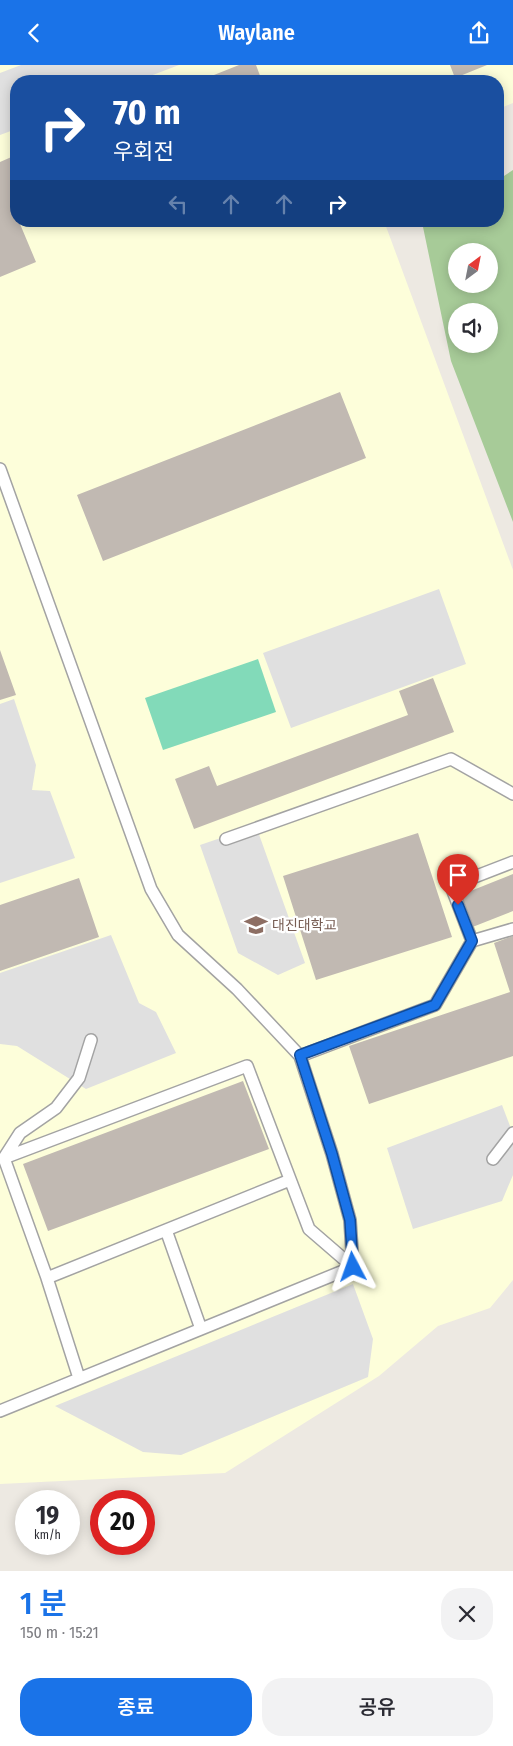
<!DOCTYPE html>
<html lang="ko">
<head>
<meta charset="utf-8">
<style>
	:root { --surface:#fff; --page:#f2f2f3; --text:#2b2b33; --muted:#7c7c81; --accent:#1a73e8 }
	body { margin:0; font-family:"Fira Sans Condensed","Noto Sans KR",sans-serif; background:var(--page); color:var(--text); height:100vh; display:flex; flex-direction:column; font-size:19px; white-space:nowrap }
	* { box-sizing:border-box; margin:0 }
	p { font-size:16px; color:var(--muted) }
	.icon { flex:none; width:28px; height:28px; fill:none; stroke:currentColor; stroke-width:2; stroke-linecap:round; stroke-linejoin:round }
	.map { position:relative; height:1506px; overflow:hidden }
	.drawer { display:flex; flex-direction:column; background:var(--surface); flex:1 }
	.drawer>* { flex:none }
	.guide { position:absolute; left:10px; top:10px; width:494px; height:152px; border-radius:20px; box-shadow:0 2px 12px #0003; background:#1a4fa0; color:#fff; overflow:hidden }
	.needle { width:32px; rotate:32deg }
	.fabs { position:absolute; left:448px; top:178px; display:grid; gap:10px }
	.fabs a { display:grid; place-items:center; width:50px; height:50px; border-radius:50%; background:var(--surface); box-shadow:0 2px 12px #0003; font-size:25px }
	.speed { position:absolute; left:15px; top:1425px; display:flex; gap:10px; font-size:25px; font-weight:700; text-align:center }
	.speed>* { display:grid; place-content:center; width:65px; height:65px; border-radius:50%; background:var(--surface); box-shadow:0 2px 12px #0003; line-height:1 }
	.speed small { font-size:12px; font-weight:400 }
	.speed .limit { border:8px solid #d22; background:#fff; color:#111 }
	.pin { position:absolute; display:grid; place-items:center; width:42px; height:42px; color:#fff; margin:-51px -21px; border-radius:50% 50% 50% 0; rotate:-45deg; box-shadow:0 0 5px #0007 }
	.pin .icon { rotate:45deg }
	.me { position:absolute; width:55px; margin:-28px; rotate:356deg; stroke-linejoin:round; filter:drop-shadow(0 0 4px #0008) }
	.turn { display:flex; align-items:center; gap:18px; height:105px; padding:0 20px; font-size:22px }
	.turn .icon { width:65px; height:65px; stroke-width:2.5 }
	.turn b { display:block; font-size:35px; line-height:42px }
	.lanes { display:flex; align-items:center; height:48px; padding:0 20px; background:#0003; justify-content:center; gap:25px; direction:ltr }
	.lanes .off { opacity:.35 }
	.round { display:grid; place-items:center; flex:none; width:52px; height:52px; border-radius:20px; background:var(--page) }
	.headline { display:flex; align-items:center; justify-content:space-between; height:85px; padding:0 20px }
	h1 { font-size:30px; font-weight:600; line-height:38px; color:var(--accent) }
	.button { display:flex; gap:10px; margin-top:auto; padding:10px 20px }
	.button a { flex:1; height:58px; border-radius:20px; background:var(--accent); color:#fff; font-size:20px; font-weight:600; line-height:58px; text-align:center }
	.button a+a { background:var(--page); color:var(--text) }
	header { display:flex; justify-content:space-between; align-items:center; height:65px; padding:0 20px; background:var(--accent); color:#fff; font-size:22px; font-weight:600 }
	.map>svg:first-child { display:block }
	.education { fill:#fdfeda }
	.forest { fill:#a7cb98; fill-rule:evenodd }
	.pitch { fill:#82dab9 }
	.parking { fill:#e0e0e0 }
	.building { fill:#c1b9b2 }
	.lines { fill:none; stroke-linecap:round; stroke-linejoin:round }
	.lane-casing { stroke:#a3a3a3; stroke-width:14 }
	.lane { stroke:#fff; stroke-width:11 }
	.route-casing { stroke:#114b97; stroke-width:12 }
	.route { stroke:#1a73e8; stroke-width:9 }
	.labels { text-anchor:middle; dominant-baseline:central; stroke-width:4.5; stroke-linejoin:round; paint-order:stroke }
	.education-label { font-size:14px; fill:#785e54; stroke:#fff; text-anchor:start }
</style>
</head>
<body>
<header><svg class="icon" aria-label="back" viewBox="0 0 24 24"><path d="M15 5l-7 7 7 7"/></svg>Waylane<svg class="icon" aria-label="share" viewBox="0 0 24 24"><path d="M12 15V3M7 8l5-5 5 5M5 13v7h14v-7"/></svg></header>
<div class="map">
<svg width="513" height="1506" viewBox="0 0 513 1506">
	<rect width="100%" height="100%" fill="#ede9e2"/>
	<path class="education" d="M0,0H513V38L498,44V16H16V156H384L513,505V1215L490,1243L438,1261L379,1311L225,1408L0,1419Z"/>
	<path class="forest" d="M513,105V457L451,296L423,162L432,156H498V115ZM456,186H489V219H456ZM456,246H489V279H456Z"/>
	<path class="pitch" d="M258,594L276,647L163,685L145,633Z"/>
	<path class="parking" d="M21,0H179L137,16H16V64L0,70V8Z
		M439,524L466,599L291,663L263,588Z
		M14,634L36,700L32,725L50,726L75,793L0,818V639Z
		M256,761L305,898L278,910L238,888L200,780Z
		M111,870L139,938L156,947L176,988L86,1024L17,981L0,979V908Z
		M502,1040L513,1069V1110L502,1136L413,1164L387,1083Z
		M353,1219L373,1274L368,1312L181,1390L143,1387L55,1341Z"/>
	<path class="building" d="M239,0H256L262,16H199Z
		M450,0H487L455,13Z
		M16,90V156H28L20,159L36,197L0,212V97Z
		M340,327L366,393L103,496L77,430Z
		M0,585L16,630L0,635Z
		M433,613L454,667L194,764L175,714L209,701L217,721L408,650L399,626Z
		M418,768L452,872L316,915L283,811Z
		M513,809V846L470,863L458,831Z
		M79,813L99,872L0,906V840Z
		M513,871V991L369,1039L349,981L510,927L494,878Z
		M243,1016L269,1084L48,1166L23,1099Z"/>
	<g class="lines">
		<defs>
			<path id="lane" d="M0,404L151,824L178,870L237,924L300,991L332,1089L350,1155L353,1202L0,1346
				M226,774L451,694L513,729
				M472,876L451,821L513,797
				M300,991L435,940L472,876L513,864
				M4,1093L20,1068L56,1043L79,1013L91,975
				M493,1094L513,1068
				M290,1115L47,1213L4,1093L247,1001L309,1164L353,1202
				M166,1165L201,1264
				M47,1213L79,1313"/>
		</defs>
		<use href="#lane" class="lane-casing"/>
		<use href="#lane" class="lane"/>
	</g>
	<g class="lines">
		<defs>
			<path id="route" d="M353,1202L350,1155L332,1089L300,990L435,940L472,876L458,840"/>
		</defs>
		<use href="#route" class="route-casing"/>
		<use href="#route" class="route"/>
	</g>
	<defs>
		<symbol id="university-bare" viewBox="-9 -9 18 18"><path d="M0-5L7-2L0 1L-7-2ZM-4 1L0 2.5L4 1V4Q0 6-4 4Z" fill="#8d6e63" stroke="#fff" stroke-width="2.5" paint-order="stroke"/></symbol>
	</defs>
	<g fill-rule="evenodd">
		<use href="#university-bare" x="240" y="844" width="32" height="32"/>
	</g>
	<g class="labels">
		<g class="education-label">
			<text x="272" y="860">대진대학교</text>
		</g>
	</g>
</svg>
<div class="fabs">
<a><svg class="needle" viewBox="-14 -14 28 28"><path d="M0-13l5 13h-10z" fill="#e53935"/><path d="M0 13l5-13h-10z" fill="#7c7c81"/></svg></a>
<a><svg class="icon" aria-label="sound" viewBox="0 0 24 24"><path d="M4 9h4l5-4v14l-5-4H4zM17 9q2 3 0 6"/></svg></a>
</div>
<div class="speed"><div>19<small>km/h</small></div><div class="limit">20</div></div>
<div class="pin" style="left:458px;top:840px;background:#d93025"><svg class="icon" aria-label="arrive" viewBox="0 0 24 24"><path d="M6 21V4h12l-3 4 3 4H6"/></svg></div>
<svg class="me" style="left:353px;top:1202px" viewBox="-20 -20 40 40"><path d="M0-17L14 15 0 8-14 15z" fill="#1a73e8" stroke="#fff" stroke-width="4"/></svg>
<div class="guide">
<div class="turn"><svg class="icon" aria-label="right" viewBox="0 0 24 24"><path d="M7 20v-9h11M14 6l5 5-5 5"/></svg><div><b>70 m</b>우회전</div></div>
<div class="lanes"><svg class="icon off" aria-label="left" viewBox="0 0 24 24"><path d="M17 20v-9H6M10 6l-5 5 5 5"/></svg><svg class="icon off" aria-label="ahead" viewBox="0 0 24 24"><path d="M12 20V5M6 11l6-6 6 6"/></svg><svg class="icon off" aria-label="ahead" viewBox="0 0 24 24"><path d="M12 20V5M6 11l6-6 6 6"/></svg><svg class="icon" aria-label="right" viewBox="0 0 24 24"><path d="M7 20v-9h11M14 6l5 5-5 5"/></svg></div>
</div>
</div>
<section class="drawer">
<div class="headline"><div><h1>1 분</h1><p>150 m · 15:21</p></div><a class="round"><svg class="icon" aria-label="close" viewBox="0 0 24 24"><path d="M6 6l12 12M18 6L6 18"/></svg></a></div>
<div class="button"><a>종료</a><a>공유</a></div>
</section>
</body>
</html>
